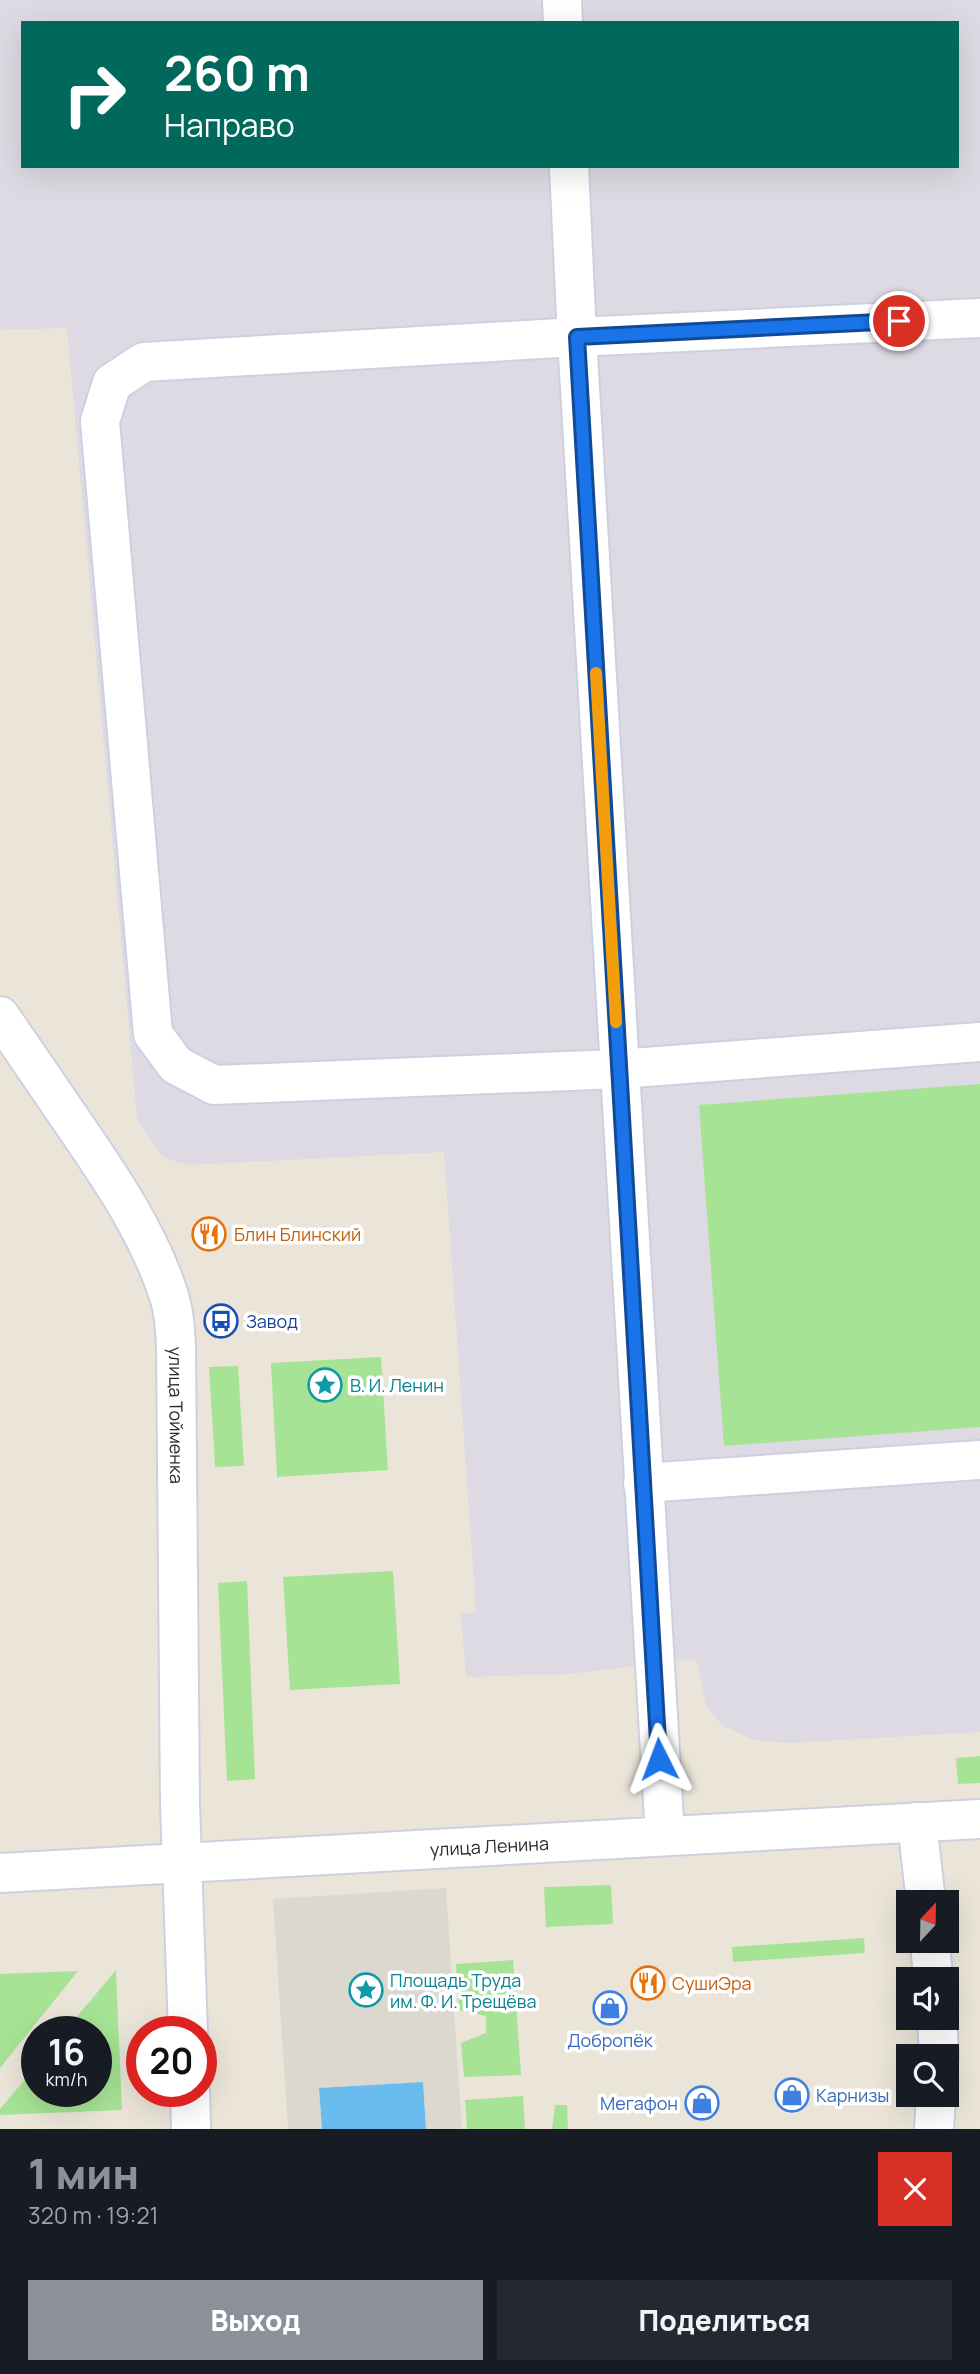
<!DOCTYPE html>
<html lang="ru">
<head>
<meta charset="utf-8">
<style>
	:root { --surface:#171b24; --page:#242831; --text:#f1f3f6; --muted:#9ea1a6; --accent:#8c9099 }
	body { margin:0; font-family:Manrope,sans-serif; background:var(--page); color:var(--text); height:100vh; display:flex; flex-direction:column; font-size:26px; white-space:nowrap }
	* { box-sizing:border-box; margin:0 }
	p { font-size:23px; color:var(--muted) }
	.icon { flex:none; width:38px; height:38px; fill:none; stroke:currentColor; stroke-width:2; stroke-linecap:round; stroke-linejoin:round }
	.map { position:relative; height:2129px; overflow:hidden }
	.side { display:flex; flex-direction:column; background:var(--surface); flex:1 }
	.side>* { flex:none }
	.hud { position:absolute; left:21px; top:21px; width:938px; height:147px; border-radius:0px; box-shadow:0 7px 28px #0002; background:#00695c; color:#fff; overflow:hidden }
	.needle { width:46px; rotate:22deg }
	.tools { position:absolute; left:896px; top:1890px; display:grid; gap:14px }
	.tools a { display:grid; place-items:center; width:63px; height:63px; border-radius:0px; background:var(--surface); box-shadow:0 7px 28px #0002; font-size:35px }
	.speed { position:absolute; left:21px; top:2016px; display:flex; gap:14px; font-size:35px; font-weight:700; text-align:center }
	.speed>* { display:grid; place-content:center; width:91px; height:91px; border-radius:50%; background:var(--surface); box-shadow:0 7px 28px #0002; line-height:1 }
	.speed small { font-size:18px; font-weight:400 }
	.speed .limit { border:10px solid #d22; background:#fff; color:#111 }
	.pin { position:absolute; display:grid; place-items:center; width:60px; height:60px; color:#fff; margin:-30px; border:4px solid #fff; border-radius:50%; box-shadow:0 2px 7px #0007 }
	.me { position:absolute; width:77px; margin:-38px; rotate:357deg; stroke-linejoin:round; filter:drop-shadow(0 0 5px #0008) }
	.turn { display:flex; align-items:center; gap:24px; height:147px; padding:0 28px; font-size:32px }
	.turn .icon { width:91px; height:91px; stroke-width:2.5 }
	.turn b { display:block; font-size:49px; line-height:60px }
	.round { display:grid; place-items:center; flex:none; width:74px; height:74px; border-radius:0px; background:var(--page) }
	.summary { display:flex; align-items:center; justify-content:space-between; height:119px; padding:0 28px }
	h1 { font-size:42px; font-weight:800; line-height:52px; color:var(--accent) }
	.primary-button { display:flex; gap:14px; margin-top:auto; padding:14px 28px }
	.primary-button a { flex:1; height:80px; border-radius:0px; background:var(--accent); color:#fff; font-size:28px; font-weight:800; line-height:80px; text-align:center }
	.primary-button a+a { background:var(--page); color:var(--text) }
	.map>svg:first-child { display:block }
	.industrial { fill:#dddae3; fill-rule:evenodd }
	.green { fill:#a6e394 }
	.plaza { fill:#dbd8d0 }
	.water { fill:#6abcef }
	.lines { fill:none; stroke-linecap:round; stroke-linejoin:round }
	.minor-casing { stroke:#ced0e1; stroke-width:42 }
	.minor { stroke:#fff; stroke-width:38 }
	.route-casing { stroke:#114b97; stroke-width:18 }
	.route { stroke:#1a73e8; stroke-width:12 }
	.slow { stroke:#f59e0b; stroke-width:12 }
	.labels { text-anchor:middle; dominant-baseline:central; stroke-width:7; stroke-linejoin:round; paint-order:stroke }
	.food-label { font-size:18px; fill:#c56008; stroke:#fff; text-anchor:start }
	.transit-label { font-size:18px; fill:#164399; stroke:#fff; text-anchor:start }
	.culture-label { font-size:18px; fill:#0d838f; stroke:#fff; text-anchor:start }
	.street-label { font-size:18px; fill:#282828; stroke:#fff }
	.shop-label { font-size:18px; fill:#366cbe; stroke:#fff }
</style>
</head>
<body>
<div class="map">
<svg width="980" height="2129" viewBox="0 0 980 2129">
	<rect width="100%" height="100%" fill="#ebe5d9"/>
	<path class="industrial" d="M0,0H980V1732L789,1743L753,1740L722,1725L712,1713L706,1703L696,1659L569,1674L466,1677L461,1614L476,1612L444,1152L188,1165L163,1157L137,1119L67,328L0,330ZM23,23H957V166H23Z"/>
	<path class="green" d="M980,1084V1427L724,1446L699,1105Z
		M381,1357L388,1470L277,1477L271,1363Z
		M238,1366L244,1466L215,1467L209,1367Z
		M393,1571L400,1684L290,1690L283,1577Z
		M247,1581L255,1779L227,1781L218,1583Z
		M980,1756V1783L958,1784L956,1758Z
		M611,1885L613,1924L546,1927L544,1887Z
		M864,1938L865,1953L733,1962L732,1947Z
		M513,1960L521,2075L464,2077L461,2043L486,2033V2016L459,2010L456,1964Z
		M116,1970L122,2110L0,2115V2109L37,2065V2091H96V2032H64Z
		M78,1971L0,2068V1974Z
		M523,2096L525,2129H467L465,2100Z
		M555,2105H567L568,2129H552Z"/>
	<path class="plaza" d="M446,1888L462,2129H426L423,2082L319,2088L322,2129H288L273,1899Z"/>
	<path class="water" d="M423,2082L426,2129H322L319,2088Z"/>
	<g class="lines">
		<defs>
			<g id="minor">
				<path d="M562,0L563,23"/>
				<path d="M569,166L577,337L665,1836"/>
				<path d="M980,318L577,337L144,362L112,383L100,421L153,1034L176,1065L214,1085L619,1069L980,1042"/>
				<path id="s1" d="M0,1016C26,1054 52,1092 78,1130C113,1181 149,1235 168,1293C174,1310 175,1328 176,1346L180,1804L188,2032"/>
				<path d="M643,1483L980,1460"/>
				<path d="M917,1822L926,1902"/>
				<path id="s2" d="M0,1873L980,1819"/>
				<path d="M930,1941L933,1979"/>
				<path d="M937,2018L939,2056"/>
				<path d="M190,2091L191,2129"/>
				<path d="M934,2129L936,2095"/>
			</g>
		</defs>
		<use href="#minor" class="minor-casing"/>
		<use href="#minor" class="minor"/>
	</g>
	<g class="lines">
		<defs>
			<path id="route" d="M659,1759L577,337L899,321"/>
		</defs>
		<use href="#route" class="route-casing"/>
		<use href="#route" class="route"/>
		<path class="slow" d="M596,673L616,1022"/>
	</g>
	<defs>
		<symbol id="restaurant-ring" viewBox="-11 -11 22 22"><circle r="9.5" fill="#fff" stroke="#e8710a" stroke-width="1.5"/><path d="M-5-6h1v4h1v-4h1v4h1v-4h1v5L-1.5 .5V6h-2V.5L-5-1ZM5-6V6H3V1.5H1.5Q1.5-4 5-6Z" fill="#e8710a"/></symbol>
		<symbol id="bus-ring" viewBox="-11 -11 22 22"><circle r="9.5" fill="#fff" stroke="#1a4fb4" stroke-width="1.5"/><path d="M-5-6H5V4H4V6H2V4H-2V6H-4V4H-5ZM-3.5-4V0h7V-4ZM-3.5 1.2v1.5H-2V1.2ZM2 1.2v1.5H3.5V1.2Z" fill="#1a4fb4"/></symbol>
		<symbol id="sight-ring" viewBox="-11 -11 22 22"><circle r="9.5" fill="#fff" stroke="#0f9aa8" stroke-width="1.5"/><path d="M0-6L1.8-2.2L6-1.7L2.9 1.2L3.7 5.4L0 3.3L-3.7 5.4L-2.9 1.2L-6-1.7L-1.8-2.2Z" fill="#0f9aa8"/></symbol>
		<symbol id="shop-ring" viewBox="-11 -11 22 22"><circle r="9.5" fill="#fff" stroke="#3f7fe0" stroke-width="1.5"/><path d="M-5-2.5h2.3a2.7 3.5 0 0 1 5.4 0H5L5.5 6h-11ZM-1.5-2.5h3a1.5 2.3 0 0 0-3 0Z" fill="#3f7fe0"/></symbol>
	</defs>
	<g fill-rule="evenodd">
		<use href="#restaurant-ring" x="190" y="1215" width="38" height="38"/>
		<use href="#bus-ring" x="202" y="1302" width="38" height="38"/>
		<use href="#sight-ring" x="306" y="1366" width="38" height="38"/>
		<use href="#restaurant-ring" x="629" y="1964" width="38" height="38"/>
		<use href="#sight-ring" x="347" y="1971" width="38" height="38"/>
		<use href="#shop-ring" x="591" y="1989" width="38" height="38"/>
		<use href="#shop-ring" x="773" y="2076" width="38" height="38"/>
		<use href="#shop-ring" x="683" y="2084" width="38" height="38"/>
	</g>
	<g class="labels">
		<g class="food-label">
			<text x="234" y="1234">Блин Блинский</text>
			<text x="672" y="1983">СушиЭра</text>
		</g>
		<g class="transit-label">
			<text x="246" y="1321">Завод</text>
		</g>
		<g class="culture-label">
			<text x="350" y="1385">В. И. Ленин</text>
			<text x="390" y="1980">Площадь Труда<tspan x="390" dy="21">им. Ф. И. Трещёва</tspan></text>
		</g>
		<g class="street-label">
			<text stroke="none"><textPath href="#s1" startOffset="448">улица Тойменка</textPath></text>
			<text stroke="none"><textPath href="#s2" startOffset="490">улица Ленина</textPath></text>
		</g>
		<g class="shop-label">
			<text x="610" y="2040">Добропёк</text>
			<text x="816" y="2095" text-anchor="start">Карнизы</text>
			<text x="678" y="2103" text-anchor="end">Мегафон</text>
		</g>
	</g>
</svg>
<div class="tools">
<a><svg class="needle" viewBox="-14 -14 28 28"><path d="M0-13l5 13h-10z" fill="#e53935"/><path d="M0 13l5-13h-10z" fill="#9ea1a6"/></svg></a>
<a><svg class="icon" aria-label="sound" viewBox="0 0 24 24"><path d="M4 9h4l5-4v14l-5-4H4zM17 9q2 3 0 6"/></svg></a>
<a><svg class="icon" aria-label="search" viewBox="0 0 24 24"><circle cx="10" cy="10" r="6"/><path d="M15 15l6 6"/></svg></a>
</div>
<div class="speed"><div>16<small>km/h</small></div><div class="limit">20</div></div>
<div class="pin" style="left:899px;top:321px;background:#d93025"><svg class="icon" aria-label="arrive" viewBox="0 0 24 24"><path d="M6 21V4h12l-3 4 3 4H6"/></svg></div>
<svg class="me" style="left:659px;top:1759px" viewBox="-20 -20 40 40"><path d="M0-17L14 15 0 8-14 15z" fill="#1a73e8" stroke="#fff" stroke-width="4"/></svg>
<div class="hud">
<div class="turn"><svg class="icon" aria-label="right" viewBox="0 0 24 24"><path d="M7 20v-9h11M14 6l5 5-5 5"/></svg><div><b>260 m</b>Направо</div></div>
</div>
</div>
<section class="side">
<div class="summary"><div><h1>1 мин</h1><p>320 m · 19:21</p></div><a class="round" style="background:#d93025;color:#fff"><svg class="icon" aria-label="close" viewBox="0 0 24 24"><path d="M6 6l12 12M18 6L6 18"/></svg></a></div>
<div class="primary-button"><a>Выход</a><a>Поделиться</a></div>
</section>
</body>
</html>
